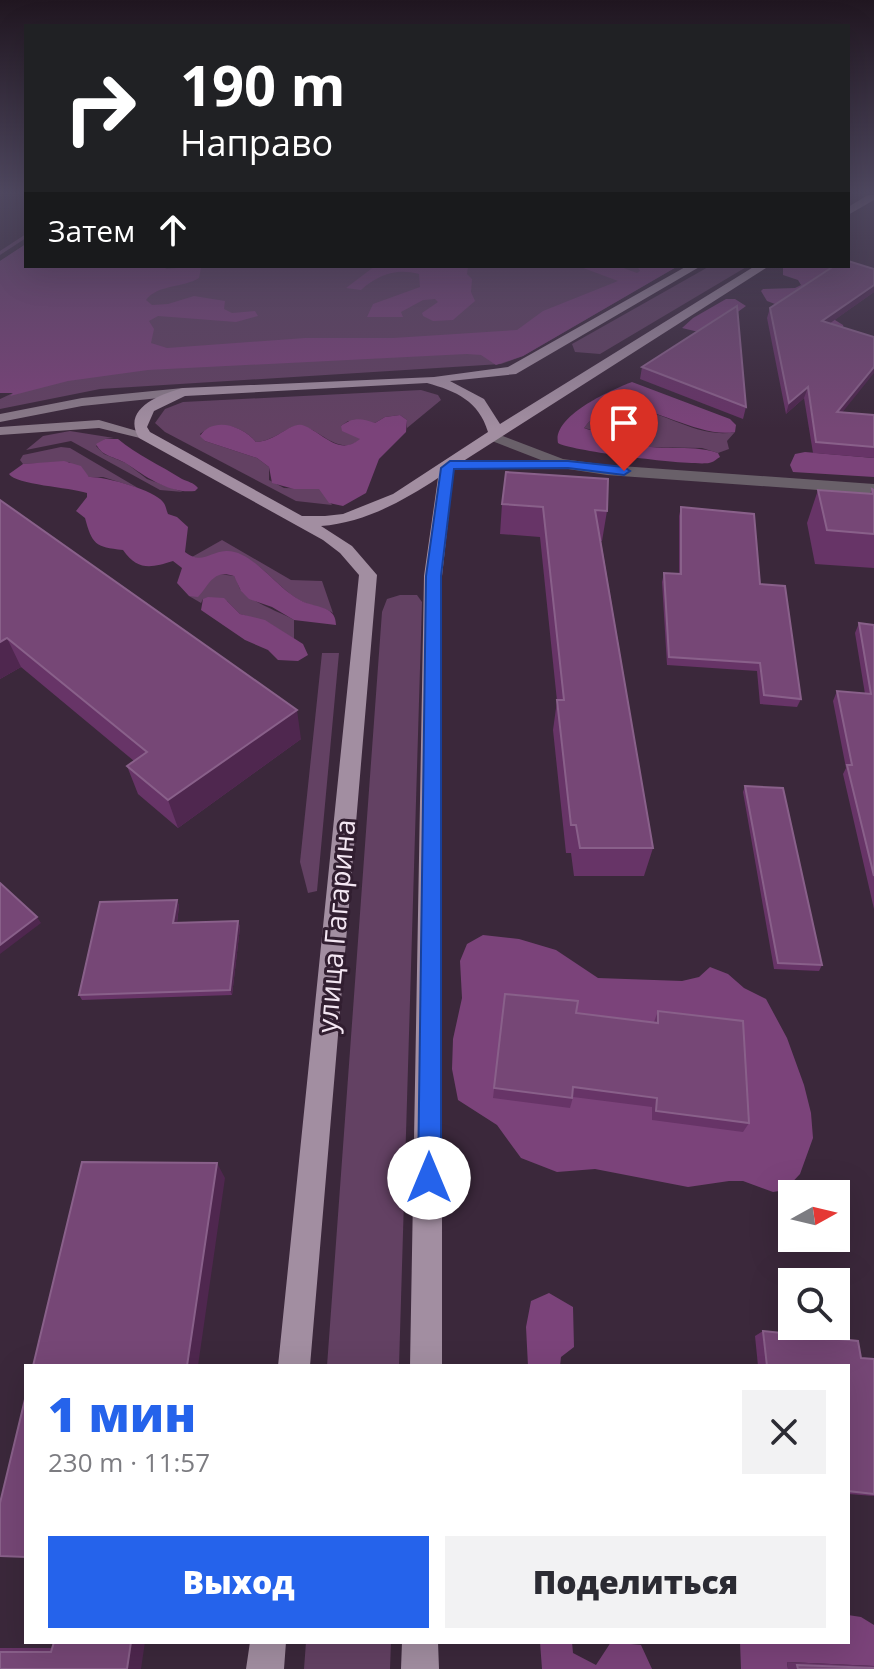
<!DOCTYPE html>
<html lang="ru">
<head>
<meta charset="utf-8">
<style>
	:root { --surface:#fff; --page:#f2f2f3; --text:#2b2b33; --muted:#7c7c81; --accent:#2563eb }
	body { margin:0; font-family:"Open Sans",sans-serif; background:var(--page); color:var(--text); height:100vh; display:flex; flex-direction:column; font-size:30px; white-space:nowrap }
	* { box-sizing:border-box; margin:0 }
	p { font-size:26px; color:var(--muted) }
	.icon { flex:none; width:44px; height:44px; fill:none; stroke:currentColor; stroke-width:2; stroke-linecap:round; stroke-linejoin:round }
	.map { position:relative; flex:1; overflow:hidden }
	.details { position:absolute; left:24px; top:1364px; width:826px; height:280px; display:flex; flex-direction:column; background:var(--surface); border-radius:0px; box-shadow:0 8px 32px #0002 }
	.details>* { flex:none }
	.hud { position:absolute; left:24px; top:24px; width:826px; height:244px; border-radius:0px; box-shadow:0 8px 32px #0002; background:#202124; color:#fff; overflow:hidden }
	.needle { width:52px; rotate:82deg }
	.tools { position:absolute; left:778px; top:1180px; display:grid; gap:16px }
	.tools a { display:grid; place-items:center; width:72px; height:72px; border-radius:0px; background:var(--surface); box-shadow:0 8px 32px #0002; font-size:40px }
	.pin { position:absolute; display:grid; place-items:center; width:68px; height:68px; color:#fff; margin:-82px -34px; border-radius:50% 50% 50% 0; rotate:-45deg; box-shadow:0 0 8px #0007 }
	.pin .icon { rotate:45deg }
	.me { position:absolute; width:88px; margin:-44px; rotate:0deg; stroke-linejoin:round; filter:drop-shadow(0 0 6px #0008) }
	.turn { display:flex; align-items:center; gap:28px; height:168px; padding:0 24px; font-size:36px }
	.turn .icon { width:104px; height:104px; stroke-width:2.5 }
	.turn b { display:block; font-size:56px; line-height:68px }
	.then { display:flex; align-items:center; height:76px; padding:0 24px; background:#0003; gap:16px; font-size:30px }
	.round { display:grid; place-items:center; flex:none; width:84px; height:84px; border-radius:0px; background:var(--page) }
	.overview { display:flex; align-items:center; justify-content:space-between; height:136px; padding:0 24px }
	h1 { font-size:48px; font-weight:800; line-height:60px; color:var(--accent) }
	.cta { display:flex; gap:16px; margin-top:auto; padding:16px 24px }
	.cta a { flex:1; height:92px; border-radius:0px; background:var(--accent); color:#fff; font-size:32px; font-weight:800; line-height:92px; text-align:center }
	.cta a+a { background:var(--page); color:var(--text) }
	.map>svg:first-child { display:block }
	.green { fill:#634163 }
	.forest { fill:#7b437a }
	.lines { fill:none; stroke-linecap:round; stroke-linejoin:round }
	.stream { fill:#6c456c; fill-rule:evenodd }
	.tertiary { fill:#696069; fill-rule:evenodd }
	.secondary { fill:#8a7a89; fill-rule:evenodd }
	.primary { fill:#a28ea1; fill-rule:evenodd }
	.wall { fill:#673467 }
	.shaded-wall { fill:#4f274f }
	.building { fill:#764776; stroke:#89608a; stroke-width:2 }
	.route { fill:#2563eb; stroke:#184099; stroke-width:2 }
	.labels { text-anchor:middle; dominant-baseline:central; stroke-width:6; stroke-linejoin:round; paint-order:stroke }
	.street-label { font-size:28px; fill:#f3e6f2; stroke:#311e30 }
</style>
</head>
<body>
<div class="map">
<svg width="874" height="1669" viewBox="0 0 874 1669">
	<rect width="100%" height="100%" fill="#3b283b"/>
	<path class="green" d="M26,244V266H678L523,356L501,364L100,389L0,409V399L13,393H0V261Z
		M710,266H748L600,354L575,352L572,344Z
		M421,390L438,395L441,400L407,428V420L400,415L385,417L375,423L348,421L341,426L361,439C339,457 323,431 302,426C291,422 276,441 256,442C241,425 219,420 200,434L205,441L257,458L269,467V480L284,488L320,489L332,505L296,501L165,432L155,423L165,409L183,402Z
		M618,408C659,405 694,440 735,432L727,441L729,449L718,453L702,448L644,447L628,442L626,438L632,432L629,422L597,431L584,428L592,418Z
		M70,431L114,438L105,439L96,446L104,454L126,463L147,479L183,492L160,490L71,441L26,450L43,436Z
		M61,447L70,448L138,488L103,477H89L69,462L23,464L20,460L23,455Z
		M222,540L291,580L322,581L333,613C324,607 313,607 303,602C280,591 266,566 241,556C223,550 209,562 192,557Z
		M219,574L234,576C237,580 238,585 240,589C248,601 280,612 294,620V639L269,623L240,614L227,601L203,599L201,603L189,596H198L211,578Z
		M400,595H417L422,602L399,1366H327L382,612L387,599Z
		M322,653H339L317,891L308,893L300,862Z
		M306,1642H391L390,1669H304Z"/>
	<path class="forest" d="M26,244V266H160L167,269L198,266L201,268L199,278C183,288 158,284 146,300L152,305L168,304L194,296L225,301L224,309L232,313L255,311L258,316L236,322L158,316L149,321L154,329L151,343L167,348L305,338H393L517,330L543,311L618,281L578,266H618L637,273L640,271L637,266H678L523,356L496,365L481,355L467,354L148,370L68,381L10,396L13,393H0V261Z
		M375,266H465L468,267L467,274L472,279L471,292L475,301L453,320L433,321L423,316L422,313L438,302L435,299L423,300L401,312L403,317H367L373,304L420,287L419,274C396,268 378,275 361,290L346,288Z
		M783,266H847L835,320L843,325L844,330L767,301L761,291L763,289L795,288L801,285L798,280L783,275Z
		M726,299H735L746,306L707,334L682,328L693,318Z
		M632,382L730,419L736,425L735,432C687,441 622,376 584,428C602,436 618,419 636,424L626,438L629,442C658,453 688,443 718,453L720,457C715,460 714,462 709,463C692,466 570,451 558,443C552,416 611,390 632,382Z
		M400,415L407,420L406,432L379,459L366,493L343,506L329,503L319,489H294L272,483L269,467L257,458L205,441L200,436C213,416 243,426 256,442C276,441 291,422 302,425C323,432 338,457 360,439L342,431L341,426C353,417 361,418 375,423L385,417Z
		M105,439H118C137,455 160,465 182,479C188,482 193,482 198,488L195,491C170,494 146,477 127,464C115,456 103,458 96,444Z
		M805,452L874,458V477L793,472L790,465L795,454Z
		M64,461L81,466L89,477C103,476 155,490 163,502C166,505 166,510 168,514L177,517L188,527L185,552C202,565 209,552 226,551C256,550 281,597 310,604C323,608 336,609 336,625L294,620L272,607L249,599L241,591L234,576C213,569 210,584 198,597L189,596L177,583L182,568L173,561C151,568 138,571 123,550C95,547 92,544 85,518L76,511L87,497V493C69,487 16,485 9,474L23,464Z
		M208,597L224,598L240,614L265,620L303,644L308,655L298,661L278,660L268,650L245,640L201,610L203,599Z
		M483,935L519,939L556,950L598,978L682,981L699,977L710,967L728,974L744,988L766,999L787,1038L804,1085L811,1113L813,1138L800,1174L785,1190L773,1192L743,1181H729L688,1187L595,1169L557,1172L521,1158L497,1125L458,1100L452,1069L453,1039L462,998L460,961L467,944Z
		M549,1293L573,1307L574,1347L561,1357L560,1366H528L526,1327L531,1301Z
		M848,1615L861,1617L874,1625V1666L787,1662L788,1669H741L740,1642H848Z
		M540,1642H572L573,1653L596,1665L611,1642L641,1645L652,1669H542Z"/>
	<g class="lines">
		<path class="stream" d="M26,234V238L0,255V251Z"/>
		<path class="tertiary" d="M492,432L563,459L607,465L874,484V494L607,475L568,469L445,468L442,465L450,460H541L487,439V433Z"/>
		<path class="secondary" d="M183,388L190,392L188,395L82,406L0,422V414L82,398Z
			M99,420L151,435L144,439L99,428L0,435V427Z"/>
		<path class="primary" d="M868,195H874V200L848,215V207Z
			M687,266H701L516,374L450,381L484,399L500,424L755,266H769L454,467L442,576V1366H410L424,576L438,478C403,501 364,523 321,526L352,546L377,575L310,1366H278L359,575L340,553L323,540L139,438C121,409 160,394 183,388L434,377L508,367ZM427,383C456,391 479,401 488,432L393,494L343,514L325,516H302L150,432L147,427L154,411L185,396Z
			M250,1642H286L284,1669H246Z
			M402,1642H438L439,1669H401Z"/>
	</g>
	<path class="wall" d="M874,292L830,323L842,413L874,415V458L813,453L804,398L786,414L767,318L770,308Z
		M642,367L746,407L743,419L640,379Z
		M872,489L874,490V568L815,564L807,523L818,490L870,494Z
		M0,500L301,739L178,828L138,794L127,766L134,761L21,667L0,679Z
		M502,504L607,511L602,541H601L653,848L644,876H574L571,853H566L553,730L557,701L540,537L500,534Z
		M681,507L760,584L801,699L797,707L760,704L757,671L667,665L662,582L664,573L679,574V516Z
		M859,623L874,625V909L843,774L846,768L833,701L837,691L865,694L855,633Z
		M745,786L822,965L819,971L774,969L743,792Z
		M177,900L179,906L177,923L238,921L240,927L232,995L82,1000L79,995Z
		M505,994L576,1013L654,1022L658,1011L749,1123L743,1132L652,1120V1107L573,1097L570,1108L493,1098Z
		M763,1331L861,1358L874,1359V1496L848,1494V1366H758L755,1336Z
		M0,1648H52L141,1669H0Z
		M787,1662L874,1666V1669H788Z"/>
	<path class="shaded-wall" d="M874,285V292L819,331L822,321Z
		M874,367V373L833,424L837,412Z
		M808,387L804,398L786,414L789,403Z
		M7,638L21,667L0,679V642Z
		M297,710L301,739L178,828L168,800Z
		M177,900L179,906L176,929L173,923Z
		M37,917L41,923L0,954V945Z
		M238,921L240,927L232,995L230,990Z
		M217,1163L225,1178L198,1366H187Z
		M131,1642H145L141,1669H127Z"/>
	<path class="building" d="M848,261L874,269V285L822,321L874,337V367L837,412L874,415V447L816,442L808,387L789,403L770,308L834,266H848Z
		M737,306L746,407L642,367Z
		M506,472L608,479L607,511L595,510L653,848H580L576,825H571L557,700H564L543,507L502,504Z
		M872,489L874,490V534L827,530L818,490L873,494Z
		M0,500L297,710L168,800L127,766L147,752L7,638L0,642Z
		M681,507L754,514L760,584L785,586L801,699L764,695L760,663L669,657L664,573L681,574Z
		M859,623L874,625V876L847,765H852L837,691L871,694Z
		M745,786L783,788L822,965L778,963Z
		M0,883L37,917L0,945Z
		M177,900L173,923L238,921L230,990L79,995L100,902Z
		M505,994L578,1001L576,1013L658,1023V1011L743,1021L749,1123L656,1111L657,1098L573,1087L572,1098L494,1088Z
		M82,1162L217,1163L187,1366H33Z
		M763,1331L858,1341L861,1358L874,1359V1494L848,1491V1366H767Z
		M26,1395V1557L0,1556V1503Z
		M54,1642H131L127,1669H0V1652H51Z
		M797,1665L874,1668V1669H798Z"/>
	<linearGradient id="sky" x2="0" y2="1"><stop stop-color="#201620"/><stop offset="0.45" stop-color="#4f4860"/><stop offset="1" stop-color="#4f4860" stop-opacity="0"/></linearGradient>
	<rect width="874" height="429" fill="url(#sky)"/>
	<path class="route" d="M568,461L624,467L630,471L624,475L568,468L454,469L441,576V1178L438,1186L429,1190L421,1186L418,1178L426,576L441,468L450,461Z"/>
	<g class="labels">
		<g class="street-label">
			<text transform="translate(335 926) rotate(-85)">улица Гагарина</text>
		</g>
	</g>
</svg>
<div class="tools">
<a><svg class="needle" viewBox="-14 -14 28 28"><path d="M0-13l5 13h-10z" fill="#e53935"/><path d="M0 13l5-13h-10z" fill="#7c7c81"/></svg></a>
<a><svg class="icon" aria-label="search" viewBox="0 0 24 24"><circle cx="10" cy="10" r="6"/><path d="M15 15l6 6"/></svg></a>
</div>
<div class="pin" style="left:624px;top:471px;background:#d93025"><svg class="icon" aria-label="arrive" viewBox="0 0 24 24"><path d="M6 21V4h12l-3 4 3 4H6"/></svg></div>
<svg class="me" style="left:429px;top:1178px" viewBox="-20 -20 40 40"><circle r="19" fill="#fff"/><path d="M0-13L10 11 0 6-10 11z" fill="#2563eb"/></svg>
<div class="hud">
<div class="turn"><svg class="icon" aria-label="right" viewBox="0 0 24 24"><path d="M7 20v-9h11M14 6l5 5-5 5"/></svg><div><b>190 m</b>Направо</div></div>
<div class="then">Затем<svg class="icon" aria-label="ahead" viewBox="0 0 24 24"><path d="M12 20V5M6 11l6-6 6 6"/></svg></div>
</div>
<section class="details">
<div class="overview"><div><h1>1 мин</h1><p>230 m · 11:57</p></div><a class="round"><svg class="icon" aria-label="close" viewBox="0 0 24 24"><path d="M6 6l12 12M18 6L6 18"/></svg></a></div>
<div class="cta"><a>Выход</a><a>Поделиться</a></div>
</section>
</div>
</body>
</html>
